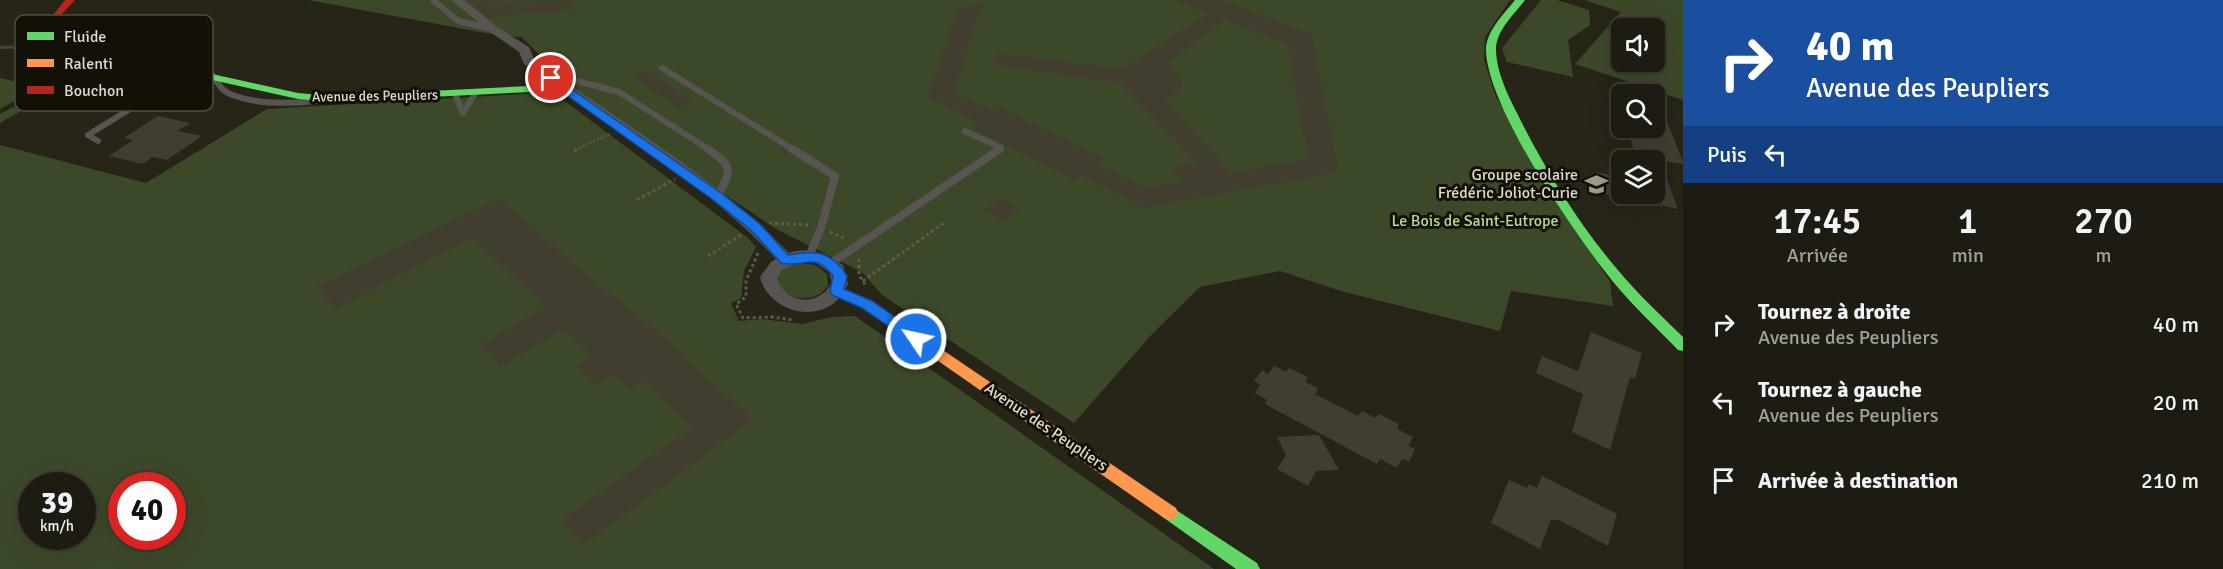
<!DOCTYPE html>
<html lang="fr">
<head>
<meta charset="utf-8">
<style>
	:root { --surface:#1d1b12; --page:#2a2820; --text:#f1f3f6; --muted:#a0a19f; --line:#3b3932 }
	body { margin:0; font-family:Signika,sans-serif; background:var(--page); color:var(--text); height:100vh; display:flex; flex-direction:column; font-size:22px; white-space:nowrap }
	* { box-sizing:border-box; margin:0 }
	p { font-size:20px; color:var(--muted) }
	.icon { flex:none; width:33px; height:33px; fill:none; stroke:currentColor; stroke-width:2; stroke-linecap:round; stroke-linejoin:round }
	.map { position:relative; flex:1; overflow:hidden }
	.side { display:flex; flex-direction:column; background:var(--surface); width:540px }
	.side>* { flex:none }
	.hud { background:#1a4fa0; color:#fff; overflow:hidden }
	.buttons { position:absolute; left:1611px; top:18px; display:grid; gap:12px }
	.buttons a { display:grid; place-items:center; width:54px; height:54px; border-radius:9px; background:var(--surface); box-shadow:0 6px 24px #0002,0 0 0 2px var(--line); font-size:30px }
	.speed { position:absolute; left:18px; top:472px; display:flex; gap:12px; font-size:30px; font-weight:700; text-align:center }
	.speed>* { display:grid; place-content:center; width:78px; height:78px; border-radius:50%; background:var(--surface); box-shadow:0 6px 24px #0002,0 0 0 2px var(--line); line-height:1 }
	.speed small { font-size:15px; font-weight:400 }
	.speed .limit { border:9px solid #d22; background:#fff; color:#111 }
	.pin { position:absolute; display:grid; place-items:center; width:51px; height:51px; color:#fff; margin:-26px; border:3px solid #fff; border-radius:50%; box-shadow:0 2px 6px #0007 }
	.me { position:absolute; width:66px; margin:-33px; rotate:304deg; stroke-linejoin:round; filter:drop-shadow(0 0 4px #0008) }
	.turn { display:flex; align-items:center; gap:21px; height:126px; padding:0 24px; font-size:27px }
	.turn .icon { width:78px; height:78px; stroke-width:2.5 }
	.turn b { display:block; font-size:42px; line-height:51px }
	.then { display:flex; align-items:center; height:57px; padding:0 24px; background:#0003; gap:12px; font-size:22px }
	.eta { display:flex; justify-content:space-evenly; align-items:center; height:102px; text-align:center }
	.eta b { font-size:36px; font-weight:600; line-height:42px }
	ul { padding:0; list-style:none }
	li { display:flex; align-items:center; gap:18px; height:78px; padding:0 24px }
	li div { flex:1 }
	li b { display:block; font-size:22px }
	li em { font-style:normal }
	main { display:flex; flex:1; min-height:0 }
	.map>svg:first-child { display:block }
	.green { fill:#3c4929; fill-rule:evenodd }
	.building { fill:#423e2f; fill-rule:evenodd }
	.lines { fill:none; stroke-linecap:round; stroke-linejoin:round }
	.path-far1 { stroke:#5d5a55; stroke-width:2; stroke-dasharray:2 2; stroke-linecap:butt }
	.path { stroke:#5d5a55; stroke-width:3; stroke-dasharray:3 3; stroke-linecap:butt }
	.lane-far1 { stroke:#575451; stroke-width:6 }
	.lane { stroke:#575451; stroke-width:8 }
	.street { fill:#575451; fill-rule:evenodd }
	.fast { fill:#63d668; fill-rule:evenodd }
	.slow { fill:#ff974d; fill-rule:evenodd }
	.jam { fill:#b3261e; fill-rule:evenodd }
	.route { fill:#1a73e8; stroke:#114b97; stroke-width:1.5 }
	.labels { text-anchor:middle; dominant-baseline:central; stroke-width:6; stroke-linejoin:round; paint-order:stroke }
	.far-street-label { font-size:14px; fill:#dfdbce; stroke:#131007 }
	.poi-label { font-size:16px; fill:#dfdbce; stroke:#131007; text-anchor:end }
	.park-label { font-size:16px; fill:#b5de86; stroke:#131007 }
	.street-label { font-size:16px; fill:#dfdbce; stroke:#131007 }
	.key { fill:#131007; stroke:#504d43; stroke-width:1.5 }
	.key-label { font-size:16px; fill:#dfdbce }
</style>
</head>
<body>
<main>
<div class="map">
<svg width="1683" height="569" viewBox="0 0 1683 569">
	<rect width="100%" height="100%" fill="#272418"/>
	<path class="green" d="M308,0H1510L1485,37L1484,60L1496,97L1610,282L1613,306L1511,291L1500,331L1341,291L1280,271L1200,287L1153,333L1074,423L882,295L862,272L778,230L630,131L579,92L521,37L502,36Z
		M1541,0H1557L1589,10L1590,25L1568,40L1573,77L1507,62L1502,48Z
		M1584,0H1683V100L1575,64L1621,12ZM1654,28V62H1622V28Z
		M0,46C21,45 49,43 61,63V71L54,83L65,78L75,80L0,123V114C20,103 53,92 53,65C44,48 18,48 0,49Z
		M0,78L39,87L0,109Z
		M540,93L554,95L566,102L748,238L756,247L744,271L741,298L731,303L739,321L762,319L802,324L832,317L855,316L1214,569H0V145L146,183L267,109ZM32,486H82V537H32ZM122,486H172V537H122Z
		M799,263L816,265L827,274L828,286C816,302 798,300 782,292L776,278C781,268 789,265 799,263Z"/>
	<path class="building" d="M468,0L508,2L572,0L573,10L488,17Z
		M1175,0H1219L1313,34L1312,39L1339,172L1144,208L1081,175L1075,180L970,127L977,122L927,96L959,7L982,4L954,93L993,112L1000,108L1103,159L1096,164L1145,188L1182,182L1171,168L1196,163L1120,83L994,65L996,53L1116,68L1125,67L1208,14ZM1225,20L1288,44L1308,159L1231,173L1165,99L1180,91L1183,86L1181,78L1168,63Z
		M646,70L694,101L679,108L632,77Z
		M158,116L190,123L178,131L202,136L167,160L153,157L142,164L109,156L133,140L124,138Z
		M1654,117L1666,119L1683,162V164L1660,160L1678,209L1654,204V159L1636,155L1626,128H1654Z
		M1596,172L1622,177V197L1601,193Z
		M499,198L593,280L684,353L681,355L754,419L582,546L560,521L692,427L643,381L630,390L613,375L597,386L576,366L592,356L563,329L500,367L479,346L546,307L472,238L335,309L317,287Z
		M1001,198L1021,209L1004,221L984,210Z
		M1591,332L1642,353L1635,379L1630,377L1610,450L1572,432L1583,394L1536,373L1542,356L1578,371Z
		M1274,366L1286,372L1289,368L1308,377L1305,382L1318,388L1315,394L1358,416L1362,411L1376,418L1379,414L1399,424L1397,429L1413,437L1408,446L1415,449L1409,462L1402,459L1397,468L1380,459L1377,464L1265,404L1267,400L1255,393L1260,385L1254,381L1262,370L1268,374Z
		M1319,435L1339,470L1316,471L1308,486L1277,469L1286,455L1277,437Z
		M1542,476L1617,514L1608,546L1557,519L1555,521L1551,519L1540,549L1491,523L1509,480L1527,488L1529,484L1537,488Z"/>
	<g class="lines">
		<path class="path-far1" d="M575,150L610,134"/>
		<path class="path" d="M574,151L578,149
			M637,200L675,179
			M769,223L810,225
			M830,232L846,239
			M758,253L746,281V297L736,304L743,318L772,317L793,320
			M708,256L741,235
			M859,259V275L866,286
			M863,281L944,223"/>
		<path class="lane-far1" d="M433,0L458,21L493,29
			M104,52C135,49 178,47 204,66C215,74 216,87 228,93C254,105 288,104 316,101
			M662,68L794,150
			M553,78L577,81L619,92L710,150
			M455,94L463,113
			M463,113L476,92
			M965,131L1001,148L997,150
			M98,141L88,135L190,72"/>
		<path class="lane" d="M708,149C732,165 733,171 717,196
			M792,149L835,176L821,228L809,256
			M831,263L1000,149"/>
		<path class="street" d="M451,0H464L497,27L529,47L534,59C619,122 715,176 789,253C808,246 826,255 843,265L848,284C845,290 839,299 834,303C808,323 767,307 760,277L771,262L776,259C706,183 607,126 524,64L519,52L489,31ZM799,262L816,263L829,272L832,283C829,287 826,292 822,294C806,307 781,296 777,278L782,270Z"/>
		<path class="fast" d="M1515,0H1525C1514,15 1495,31 1496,51C1497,76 1511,101 1522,123C1551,180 1588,238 1631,285C1648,304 1666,320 1683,337V351L1678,350C1657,328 1634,307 1615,284C1578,239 1487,108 1486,50C1486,31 1504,14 1515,0Z
			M194,70L298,93L331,96L530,86L569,88L574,91L569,94L530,92L331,102L298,99L190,75V71Z
			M1170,506L1257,563L1260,569H1236L1164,518L1162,513L1164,508Z"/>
		<path class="slow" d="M837,286L872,302L1176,508L1178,513L1176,518L1170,520L1164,518L862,308L832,294L830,291L832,288Z"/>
		<path class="jam" d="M65,0H75L61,15L56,33L70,44L194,70L199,73L194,76L64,48L46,34L50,19Z"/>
	</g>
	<path class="route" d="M551,75L721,193L760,224L788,255C816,250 832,251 847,276L844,289L872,301L921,335L924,339L921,342H911L862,308L832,295L830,291L833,276C815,250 803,269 781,263L751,230L712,199L547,81V76Z"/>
	<defs>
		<symbol id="school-bare" viewBox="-9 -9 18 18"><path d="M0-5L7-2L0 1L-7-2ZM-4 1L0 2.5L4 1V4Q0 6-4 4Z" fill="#9f9b8e" stroke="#131007" stroke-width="2.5" paint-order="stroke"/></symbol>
	</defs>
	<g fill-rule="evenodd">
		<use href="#school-bare" x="1580" y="168" width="33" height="33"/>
	</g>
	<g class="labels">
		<g class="far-street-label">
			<text transform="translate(375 96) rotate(-1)">Avenue des Peupliers</text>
		</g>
		<g class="poi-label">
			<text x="1578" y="175">Groupe scolaire<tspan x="1578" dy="18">Frédéric Joliot-Curie</tspan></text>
		</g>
		<g class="park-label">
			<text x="1475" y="221">Le Bois de Saint-Eutrope</text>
		</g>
		<g class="street-label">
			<text transform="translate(1046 427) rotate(34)">Avenue des Peupliers</text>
		</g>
	</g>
	<rect x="15" y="15" width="198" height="96" rx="9" class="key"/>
	<rect x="27" y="32" width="27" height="8" fill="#63d668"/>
	<rect x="27" y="59" width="27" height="8" fill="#ff974d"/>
	<rect x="27" y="86" width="27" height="8" fill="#b3261e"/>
	<g class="key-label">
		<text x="64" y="42">Fluide</text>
		<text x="64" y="69">Ralenti</text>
		<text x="64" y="96">Bouchon</text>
	</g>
</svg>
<div class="buttons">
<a><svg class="icon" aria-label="sound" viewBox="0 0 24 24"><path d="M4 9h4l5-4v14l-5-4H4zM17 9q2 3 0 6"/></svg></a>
<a><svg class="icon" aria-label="search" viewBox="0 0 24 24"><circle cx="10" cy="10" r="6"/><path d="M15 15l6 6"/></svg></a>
<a><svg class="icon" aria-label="layers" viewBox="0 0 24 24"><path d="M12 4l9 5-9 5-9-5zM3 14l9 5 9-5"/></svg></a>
</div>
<div class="speed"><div>39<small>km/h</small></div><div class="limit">40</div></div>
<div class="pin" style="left:551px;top:78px;background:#d93025"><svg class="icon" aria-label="arrive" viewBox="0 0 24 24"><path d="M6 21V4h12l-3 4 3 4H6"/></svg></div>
<svg class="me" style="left:916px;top:339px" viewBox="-20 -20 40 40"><circle r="17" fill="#1a73e8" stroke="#fff" stroke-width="3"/><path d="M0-11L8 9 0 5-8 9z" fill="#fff"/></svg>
</div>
<section class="side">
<div class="hud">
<div class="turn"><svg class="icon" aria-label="right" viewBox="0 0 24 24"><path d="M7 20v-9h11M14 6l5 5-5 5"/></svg><div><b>40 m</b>Avenue des Peupliers</div></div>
<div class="then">Puis<svg class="icon" aria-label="left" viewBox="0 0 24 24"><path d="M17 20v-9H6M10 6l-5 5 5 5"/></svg></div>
</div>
<div class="eta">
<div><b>17:45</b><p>Arrivée</p></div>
<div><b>1</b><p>min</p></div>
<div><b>270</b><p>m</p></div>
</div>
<ul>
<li><svg class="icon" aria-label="right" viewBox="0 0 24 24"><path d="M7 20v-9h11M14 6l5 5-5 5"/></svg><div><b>Tournez à droite</b><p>Avenue des Peupliers</p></div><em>40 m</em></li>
<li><svg class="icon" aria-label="left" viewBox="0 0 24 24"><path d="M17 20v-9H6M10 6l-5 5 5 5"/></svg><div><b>Tournez à gauche</b><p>Avenue des Peupliers</p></div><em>20 m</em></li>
<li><svg class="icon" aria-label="arrive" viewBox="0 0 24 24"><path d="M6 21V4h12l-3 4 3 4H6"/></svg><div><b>Arrivée à destination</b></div><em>210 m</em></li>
</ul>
</section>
</main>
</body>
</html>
